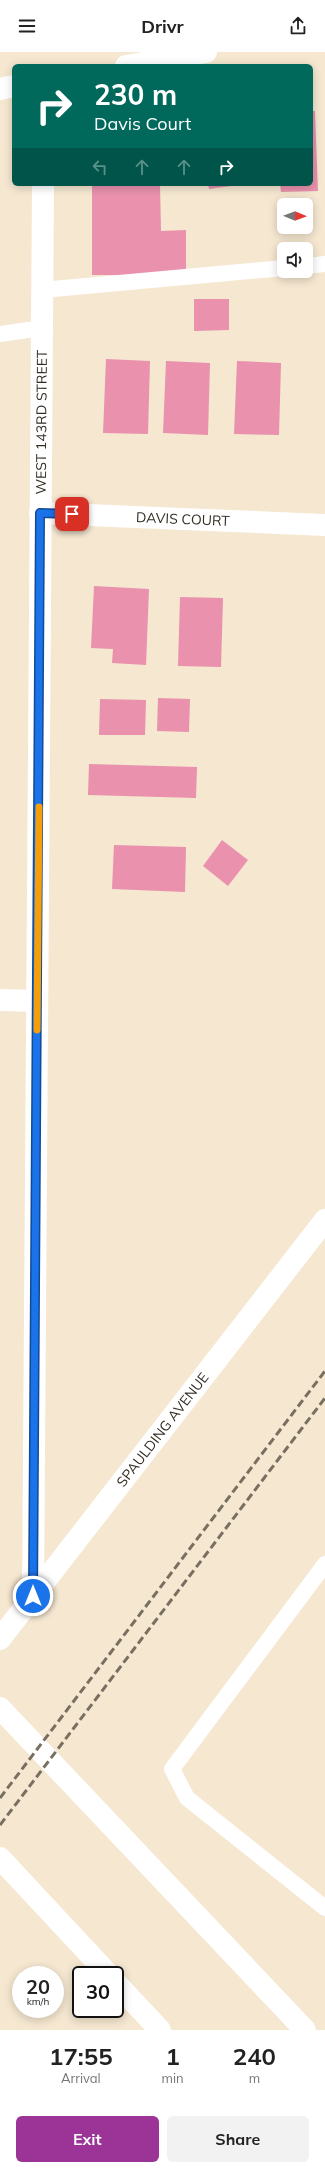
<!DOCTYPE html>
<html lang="en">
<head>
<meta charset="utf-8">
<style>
	:root { --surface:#fff; --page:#f2f2f2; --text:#222; --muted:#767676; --accent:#9c3396 }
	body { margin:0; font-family:Mulish,sans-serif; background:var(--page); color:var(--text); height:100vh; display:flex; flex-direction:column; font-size:15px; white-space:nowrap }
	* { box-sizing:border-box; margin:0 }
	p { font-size:13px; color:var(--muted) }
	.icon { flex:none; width:22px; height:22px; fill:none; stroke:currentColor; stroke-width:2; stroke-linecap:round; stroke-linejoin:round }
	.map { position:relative; height:1978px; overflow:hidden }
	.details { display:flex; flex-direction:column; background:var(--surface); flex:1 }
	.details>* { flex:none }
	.banner { position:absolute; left:12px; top:12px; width:301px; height:122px; border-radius:6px; box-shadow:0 2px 10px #0003; background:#00695c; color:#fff; overflow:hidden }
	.needle { width:26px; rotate:91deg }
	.tools { position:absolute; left:277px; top:146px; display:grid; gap:8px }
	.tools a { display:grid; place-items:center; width:36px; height:36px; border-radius:6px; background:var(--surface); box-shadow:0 2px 10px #0003; font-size:20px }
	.speed { position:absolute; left:12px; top:1914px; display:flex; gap:8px; font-size:20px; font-weight:700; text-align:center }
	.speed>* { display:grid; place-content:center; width:52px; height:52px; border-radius:50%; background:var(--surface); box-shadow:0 2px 10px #0003; line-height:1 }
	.speed small { font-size:10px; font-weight:400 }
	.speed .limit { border:2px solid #111; border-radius:6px; background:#fff; color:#111 }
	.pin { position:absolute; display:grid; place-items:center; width:34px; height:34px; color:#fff; margin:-17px; border-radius:8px; box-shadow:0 2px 6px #0006 }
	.me { position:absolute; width:44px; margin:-22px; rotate:0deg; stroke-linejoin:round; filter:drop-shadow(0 0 3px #0008) }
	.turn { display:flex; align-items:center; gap:14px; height:84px; padding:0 16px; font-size:18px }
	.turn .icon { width:52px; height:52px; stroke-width:2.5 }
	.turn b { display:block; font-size:28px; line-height:34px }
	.lanes { display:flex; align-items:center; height:38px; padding:0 16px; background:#0003; justify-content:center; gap:20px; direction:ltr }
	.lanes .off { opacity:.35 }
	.eta { display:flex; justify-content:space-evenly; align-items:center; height:68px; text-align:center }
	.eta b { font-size:24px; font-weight:700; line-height:28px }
	.cta { display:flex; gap:8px; margin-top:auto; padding:8px 16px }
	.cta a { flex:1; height:46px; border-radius:6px; background:var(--accent); color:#fff; font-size:16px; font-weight:700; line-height:46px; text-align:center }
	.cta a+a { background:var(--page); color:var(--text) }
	header { display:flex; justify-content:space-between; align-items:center; height:52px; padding:0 16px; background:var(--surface); font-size:18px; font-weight:700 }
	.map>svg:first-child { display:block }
	.building { fill:#e991ad }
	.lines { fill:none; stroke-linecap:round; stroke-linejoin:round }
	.service { stroke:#fff; stroke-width:16 }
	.minor { stroke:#fff; stroke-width:22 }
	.secondary { stroke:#fff; stroke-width:22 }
	.motorway { stroke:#fff; stroke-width:22 }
	.rail { stroke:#786f61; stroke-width:3; stroke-dasharray:8 4; stroke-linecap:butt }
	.route-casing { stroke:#114b97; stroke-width:10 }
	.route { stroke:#1a73e8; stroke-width:7 }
	.slow { stroke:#f59e0b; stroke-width:7 }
	.labels { text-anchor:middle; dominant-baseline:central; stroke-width:3.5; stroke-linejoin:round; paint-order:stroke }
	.street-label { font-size:14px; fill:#332d24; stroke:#fdf5e7 }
</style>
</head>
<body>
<header><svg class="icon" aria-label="menu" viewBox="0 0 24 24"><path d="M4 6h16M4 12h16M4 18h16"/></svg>Drivr<svg class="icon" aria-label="share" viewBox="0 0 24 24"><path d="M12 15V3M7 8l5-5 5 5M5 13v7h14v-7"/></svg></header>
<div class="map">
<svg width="325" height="1978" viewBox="0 0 325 1978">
	<rect width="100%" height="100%" fill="#f5e7d0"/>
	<path class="building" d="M311,59H315L318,139L281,140L280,132H311Z
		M92,132H160L161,179L186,178V223H92Z
		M208,132H239V133L209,137Z
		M194,247H229V278L194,279Z
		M106,307L150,309L148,382L103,381Z
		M166,309L210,311L208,383L163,381Z
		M237,309L281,311L279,383L234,382Z
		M94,534L149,537L146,613L112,611L113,597L91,596Z
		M180,545L223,546L221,615L178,614Z
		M158,646L190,647L189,680L157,679Z
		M100,647L146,648L145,683H99Z
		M89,712L197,715L196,746L88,743Z
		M222,788L248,808L228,834L203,814Z
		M114,793L186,795L185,840L112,837Z"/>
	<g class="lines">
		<path class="service" d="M306,214L325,212
			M42,238L284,216
			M0,282L42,276
			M325,1512L172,1717L187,1746L325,1856"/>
		<g class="minor">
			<path id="s1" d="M40,461L325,473"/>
			<path d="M0,948L37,949"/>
			<path id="s2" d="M33,1544L43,132"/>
			<path id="s3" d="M0,1587L325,1168"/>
		</g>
		<path class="secondary" d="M126,14L206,0
			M0,37L14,34"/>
		<path class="motorway" d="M0,1656L305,1978
			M0,1806L109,1923
			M115,1930L160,1978"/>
		<path class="rail" d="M0,1746L325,1319
			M0,1773L325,1346"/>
	</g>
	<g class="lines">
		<defs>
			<path id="route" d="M33,1544L40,461L72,462"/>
		</defs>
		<use href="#route" class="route-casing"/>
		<use href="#route" class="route"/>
		<path class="slow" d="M37,978L39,755"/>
	</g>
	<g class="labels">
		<g class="street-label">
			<text stroke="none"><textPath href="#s2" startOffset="1174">WEST 143RD STREET</textPath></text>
			<text stroke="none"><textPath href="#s1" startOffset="143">DAVIS COURT</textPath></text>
			<text stroke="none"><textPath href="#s3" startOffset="265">SPAULDING AVENUE</textPath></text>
		</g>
	</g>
</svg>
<div class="tools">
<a><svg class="needle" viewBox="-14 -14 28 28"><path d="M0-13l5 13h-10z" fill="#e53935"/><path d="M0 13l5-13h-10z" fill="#767676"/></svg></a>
<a><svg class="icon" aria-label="sound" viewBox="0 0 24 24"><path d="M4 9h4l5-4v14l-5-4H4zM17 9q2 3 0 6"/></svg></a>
</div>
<div class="speed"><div>20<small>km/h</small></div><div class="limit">30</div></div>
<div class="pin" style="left:72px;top:462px;background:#d93025"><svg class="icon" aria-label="arrive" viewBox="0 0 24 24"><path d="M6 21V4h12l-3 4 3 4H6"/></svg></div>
<svg class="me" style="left:33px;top:1544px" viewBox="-20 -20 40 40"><circle r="17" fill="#1a73e8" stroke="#fff" stroke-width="3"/><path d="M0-11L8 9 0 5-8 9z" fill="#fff"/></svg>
<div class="banner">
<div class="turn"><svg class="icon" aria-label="right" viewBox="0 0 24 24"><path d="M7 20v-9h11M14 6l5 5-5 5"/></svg><div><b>230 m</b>Davis Court</div></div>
<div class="lanes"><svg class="icon off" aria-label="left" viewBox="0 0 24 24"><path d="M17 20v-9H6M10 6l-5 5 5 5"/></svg><svg class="icon off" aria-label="ahead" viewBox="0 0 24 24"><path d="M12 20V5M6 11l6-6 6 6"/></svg><svg class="icon off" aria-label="ahead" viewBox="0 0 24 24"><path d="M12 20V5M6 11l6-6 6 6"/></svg><svg class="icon" aria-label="right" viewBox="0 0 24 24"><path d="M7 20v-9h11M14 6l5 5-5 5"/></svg></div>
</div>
</div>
<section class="details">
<div class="eta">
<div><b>17:55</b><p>Arrival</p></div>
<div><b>1</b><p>min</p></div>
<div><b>240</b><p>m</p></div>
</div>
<div class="cta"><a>Exit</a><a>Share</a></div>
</section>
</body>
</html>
